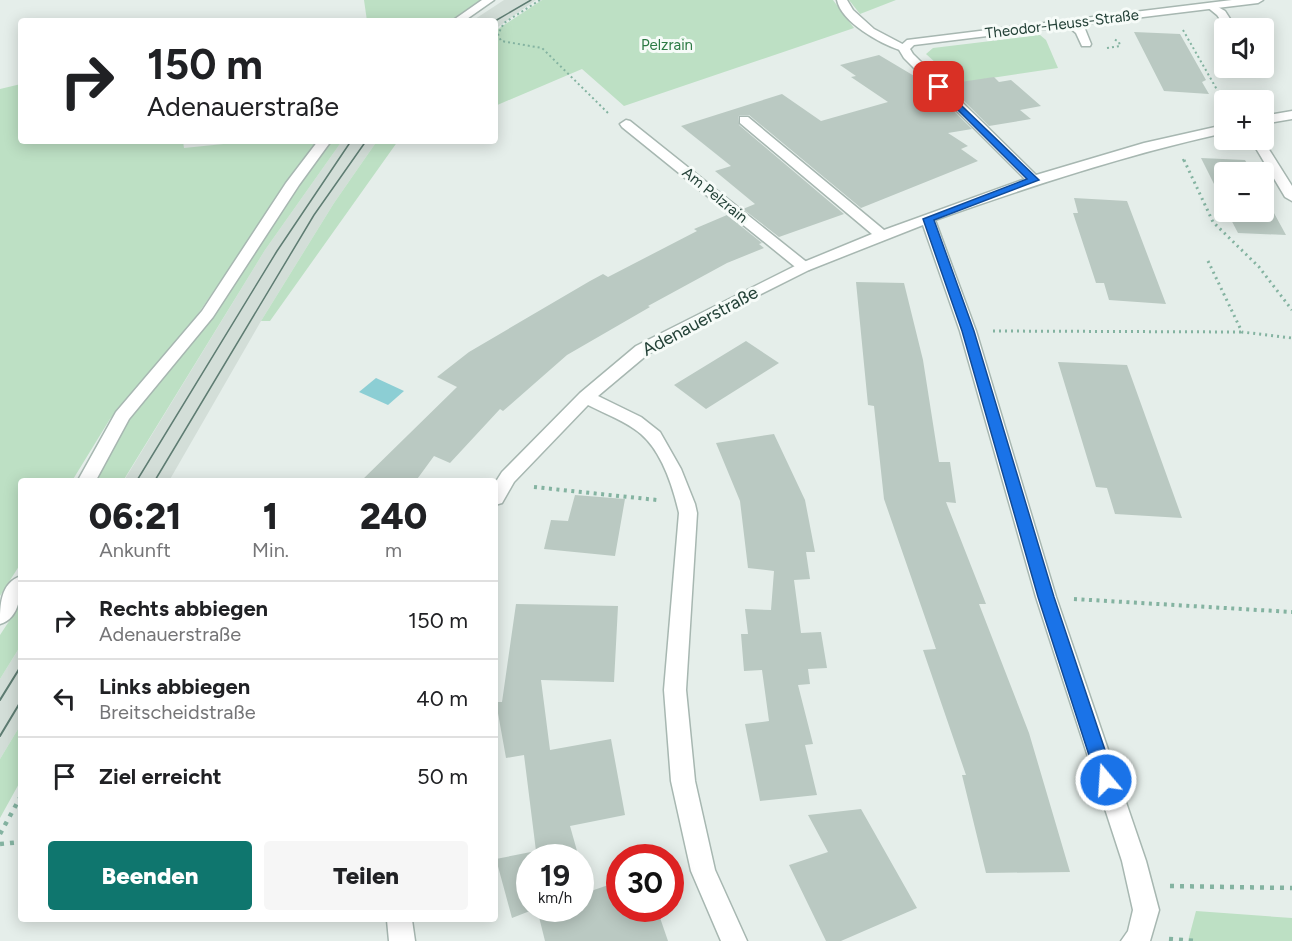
<!DOCTYPE html>
<html lang="de">
<head>
<meta charset="utf-8">
<style>
	:root { --surface:#fff; --page:#f6f6f6; --text:#202124; --muted:#757577; --line:#e0e0e0; --accent:#0f766e }
	body { margin:0; font-family:Figtree,sans-serif; background:var(--page); color:var(--text); height:100vh; display:flex; flex-direction:column; font-size:22px; white-space:nowrap }
	* { box-sizing:border-box; margin:0 }
	p { font-size:20px; color:var(--muted) }
	.icon { flex:none; width:33px; height:33px; fill:none; stroke:currentColor; stroke-width:2; stroke-linecap:round; stroke-linejoin:round }
	.map { position:relative; flex:1; overflow:hidden }
	.sheet { position:absolute; left:18px; top:478px; width:480px; height:444px; display:flex; flex-direction:column; background:var(--surface); border-radius:6px; box-shadow:0 3px 15px #0003 }
	.sheet>* { flex:none }
	.guide { position:absolute; left:18px; top:18px; width:480px; height:126px; border-radius:6px; box-shadow:0 3px 15px #0003; background:#fff; color:var(--text); overflow:hidden }
	.tools { position:absolute; left:1214px; top:18px; display:grid; gap:12px }
	.tools a { display:grid; place-items:center; width:60px; height:60px; border-radius:6px; background:var(--surface); box-shadow:0 3px 15px #0003; font-size:30px }
	.speed { position:absolute; left:516px; top:844px; display:flex; gap:12px; font-size:30px; font-weight:700; text-align:center }
	.speed>* { display:grid; place-content:center; width:78px; height:78px; border-radius:50%; background:var(--surface); box-shadow:0 3px 15px #0003; line-height:1 }
	.speed small { font-size:15px; font-weight:400 }
	.speed .limit { border:9px solid #d22; background:#fff; color:#111 }
	.pin { position:absolute; display:grid; place-items:center; width:51px; height:51px; color:#fff; margin:-26px; border-radius:12px; box-shadow:0 3px 9px #0006 }
	.me { position:absolute; width:66px; margin:-33px; rotate:342deg; stroke-linejoin:round; filter:drop-shadow(0 0 4px #0008) }
	.turn { display:flex; align-items:center; gap:21px; height:126px; padding:0 30px; font-size:27px }
	.turn .icon { width:78px; height:78px; stroke-width:2.5 }
	.turn b { display:block; font-size:42px; line-height:51px }
	.eta { display:flex; justify-content:space-evenly; align-items:center; height:102px; text-align:center }
	.eta b { font-size:36px; font-weight:800; line-height:42px }
	.primary-button { display:flex; gap:12px; margin-top:auto; padding:12px 30px }
	.primary-button a { flex:1; height:69px; border-radius:6px; background:var(--accent); color:#fff; font-size:24px; font-weight:800; line-height:69px; text-align:center }
	.primary-button a+a { background:var(--page); color:var(--text) }
	ul { padding:0; list-style:none }
	li { display:flex; align-items:center; gap:18px; height:78px; padding:0 30px; border-top:2px solid var(--line) }
	li div { flex:1 }
	li b { display:block; font-size:22px }
	li em { font-style:normal }
	.map>svg:first-child { display:block }
	.built { fill:#d3ded8 }
	.green { fill:#bde0c4 }
	.water { fill:#8cced4 }
	.building { fill:#bac9c2 }
	.lines { fill:none; stroke-linecap:round; stroke-linejoin:round }
	.service-casing { stroke:#a7b7b1; stroke-width:3 }
	.minor-casing { stroke:#a7b7b1; stroke-width:3 }
	.path-far3 { stroke:#84b3a1; stroke-width:2; stroke-dasharray:2 3; stroke-linecap:butt }
	.path-far2 { stroke:#84b3a1; stroke-width:3; stroke-dasharray:2 4; stroke-linecap:butt }
	.path-far1 { stroke:#84b3a1; stroke-width:4; stroke-dasharray:3 4.5; stroke-linecap:butt }
	.path { stroke:#84b3a1; stroke-width:4.5; stroke-dasharray:4 6; stroke-linecap:butt }
	.service { fill:#fff; fill-rule:evenodd }
	.minor { fill:#fff; fill-rule:evenodd }
	.tram-far1 { stroke:#5e7c72; stroke-width:1.5 }
	.tram { stroke:#5e7c72; stroke-width:2 }
	.route { fill:#1a73e8; stroke:#114b97; stroke-width:1.5 }
	.labels { text-anchor:middle; dominant-baseline:central; stroke-width:6; stroke-linejoin:round; paint-order:stroke }
	.far-street-label { font-size:15px; fill:#234137; stroke:#f6fbf8 }
	.far-park-label { font-size:15px; fill:#2c7a44; stroke:#f6fbf8 }
	.street-label { font-size:18px; fill:#234137; stroke:#f6fbf8 }
</style>
</head>
<body>
<div class="map">
<svg width="1292" height="941" viewBox="0 0 1292 941">
	<rect width="100%" height="100%" fill="#e5eeea"/>
	<path class="built" d="M504,0H536L495,29V21H472Z
		M342,141H377L334,203L261,321L169,481L123,482L265,250Z
		M21,645V724L0,759V679Z"/>
	<path class="green" d="M364,0H484L450,21H367Z
		M542,0H833L854,28L624,106L582,69L495,106V31Z
		M849,0H896L860,14Z
		M1040,35L1046,40L1058,68L958,83L926,54L933,48Z
		M21,84V141H183L184,148L253,141H317L189,327L110,419L72,481L21,482V563L0,596V89Z
		M332,141H342L265,250L123,481L93,482L129,418L211,319L297,187Z
		M377,141H398L270,321H261L334,203Z
		M21,603V645L0,679V635Z
		M21,724V780L0,818V759Z
		M1196,911L1292,918V941H1188Z"/>
	<path class="water" d="M376,378L404,391L388,405L359,392Z"/>
	<path class="building" d="M1134,32L1180,34L1206,80L1202,82L1209,94L1164,91Z
		M879,55L926,83L972,129L948,133L968,146L961,149L978,161L861,208L749,115H740L738,117L739,125L844,214L779,237L743,209L755,204L715,171L731,166L681,126L782,94L821,121L888,102L851,77L856,76L840,65Z
		M994,77L999,82L1011,80L1041,106L1020,110L1031,119L989,126L947,84Z
		M1201,158L1245,160L1252,172H1224V204Z
		M1263,193L1286,235L1238,233L1227,212H1263Z
		M1074,198L1127,201L1166,304L1109,300L1104,283H1096L1073,213H1078Z
		M727,215L762,243L759,244L764,248L727,263L648,306L650,307L567,355L503,411L500,409L450,463L434,456L415,482H360L457,387L437,377L469,352L590,281L603,274L608,277L697,231L694,229Z
		M856,282L904,283L923,360L939,462H950L956,503L946,502L986,604H979L1029,733L1070,872L986,873L962,775H966L923,650L936,649L884,499L874,406L868,405Z
		M746,341L779,363L706,409L674,385Z
		M1058,362L1127,365L1182,518L1115,514L1107,488L1096,487Z
		M774,434L805,500L815,552H806L810,579L794,580L801,633L821,632L827,668L808,669L810,684L798,685L813,744L805,745L817,795L760,801L745,724L769,721L762,670L744,671L741,634H748L745,609L771,610L774,571L748,568L740,501L716,443Z
		M575,495L625,499L615,556L544,549L551,520L568,521Z
		M516,604L618,606L614,682L541,680L550,750L611,739L625,815L570,826L579,858H530V909H535L512,918L496,859L536,851L524,755L506,758L496,702H502Z
		M861,809L917,908L841,941H826L789,865L828,852L808,815Z
		M580,864L588,892L620,881V909H657L668,941H545L537,909H580Z"/>
	<g class="lines">
		<defs>
			<path id="service" d="M482,0H494L464,21H452Z
				M837,0H847L853,10L874,29L910,48L904,51L900,50C881,44 841,22 837,0Z
				M1211,3L1225,11L1236,28H1226L1217,15L1206,6Z
				M1069,20L1085,29L1091,44L1090,46H1082L1076,33L1064,23Z
				M626,120L630,121L809,264L811,267L809,270H799L622,127L620,124Z
				M318,141H331L299,185L213,317L129,419L95,482H77L116,412L202,311L286,183Z
				M21,576C21,594 20,618 0,624C0,606 0,583 21,576Z"/>
			<path id="minor" d="M1232,0H1263L1258,3L914,45L910,49L913,54L1036,175L1144,143L1224,125V133C1125,155 1031,186 935,220L976,331L1056,597L1146,861L1159,910L1150,941H1121L1128,931L1133,910L1122,861L1036,597L960,331L923,225L809,270L721,314L648,354L598,396L641,417L660,432L681,469L695,504L697,513L686,690L695,781L715,870L747,941H721L691,871L671,781L664,690L679,513C673,487 662,452 641,434C626,421 605,414 588,405L514,482L502,503L495,505V483L502,472L580,393L636,346L799,264L872,234L740,123V117H748L884,230L1025,179L904,58L898,48L907,40Z
				M1292,111V119L1263,124V116Z
				M1251,140H1263L1292,186V201L1285,197Z
				M387,920H412L415,941H389Z"/>
		</defs>
		<use href="#service" class="service-casing"/>
		<use href="#minor" class="minor-casing"/>
		<path class="path-far3" d="M540,0L504,23L498,34L501,41L542,48L608,113
			M1183,30L1224,102
			M1107,48L1120,46L1119,42L1114,39
			M1183,159L1184,162"/>
		<path class="path-far2" d="M1184,160L1213,222L1259,267L1292,310
			M1208,261L1242,332L1292,338
			M993,331L1242,332"/>
		<path class="path-far1" d="M534,487L657,500
			M1074,599L1292,612"/>
		<path class="path" d="M0,834L21,796
			M0,844L21,842
			M1170,886L1292,888
			M1169,939L1195,941"/>
		<use href="#service" class="service"/>
		<use href="#minor" class="minor"/>
		<path class="tram-far1" d="M495,21L531,0
			M136,482L277,251L351,141
			M154,482L314,215L366,141"/>
		<path class="tram" d="M0,700L21,666
			M0,736L21,701"/>
	</g>
	<path class="route" d="M939,84L1039,180L934,220L974,331L1054,597L1115,780L1112,786L1106,788L1100,786L1097,780L1038,597L962,331L923,219L1027,179L935,87Z"/>
	<g class="labels">
		<g class="far-street-label">
			<text transform="translate(1062 24) rotate(-7)">Theodor-Heuss-Straße</text>
			<text transform="translate(715 195) rotate(39)">Am Pelzrain</text>
		</g>
		<g class="far-park-label">
			<text x="667" y="45">Pelzrain</text>
		</g>
		<g class="street-label">
			<text transform="translate(700 321) rotate(-28)">Adenauerstraße</text>
		</g>
	</g>
</svg>
<div class="tools">
<a><svg class="icon" aria-label="sound" viewBox="0 0 24 24"><path d="M4 9h4l5-4v14l-5-4H4zM17 9q2 3 0 6"/></svg></a>
<a>+</a>
<a>−</a>
</div>
<div class="speed"><div>19<small>km/h</small></div><div class="limit">30</div></div>
<div class="pin" style="left:939px;top:87px;background:#d93025"><svg class="icon" aria-label="arrive" viewBox="0 0 24 24"><path d="M6 21V4h12l-3 4 3 4H6"/></svg></div>
<svg class="me" style="left:1106px;top:780px" viewBox="-20 -20 40 40"><circle r="17" fill="#1a73e8" stroke="#fff" stroke-width="3"/><path d="M0-11L8 9 0 5-8 9z" fill="#fff"/></svg>
<div class="guide">
<div class="turn"><svg class="icon" aria-label="right" viewBox="0 0 24 24"><path d="M7 20v-9h11M14 6l5 5-5 5"/></svg><div><b>150 m</b>Adenauerstraße</div></div>
</div>
<section class="sheet">
<div class="eta">
<div><b>06:21</b><p>Ankunft</p></div>
<div><b>1</b><p>Min.</p></div>
<div><b>240</b><p>m</p></div>
</div>
<ul>
<li><svg class="icon" aria-label="right" viewBox="0 0 24 24"><path d="M7 20v-9h11M14 6l5 5-5 5"/></svg><div><b>Rechts abbiegen</b><p>Adenauerstraße</p></div><em>150 m</em></li>
<li><svg class="icon" aria-label="left" viewBox="0 0 24 24"><path d="M17 20v-9H6M10 6l-5 5 5 5"/></svg><div><b>Links abbiegen</b><p>Breitscheidstraße</p></div><em>40 m</em></li>
<li><svg class="icon" aria-label="arrive" viewBox="0 0 24 24"><path d="M6 21V4h12l-3 4 3 4H6"/></svg><div><b>Ziel erreicht</b></div><em>50 m</em></li>
</ul>
<div class="primary-button"><a>Beenden</a><a>Teilen</a></div>
</section>
</div>
</body>
</html>
